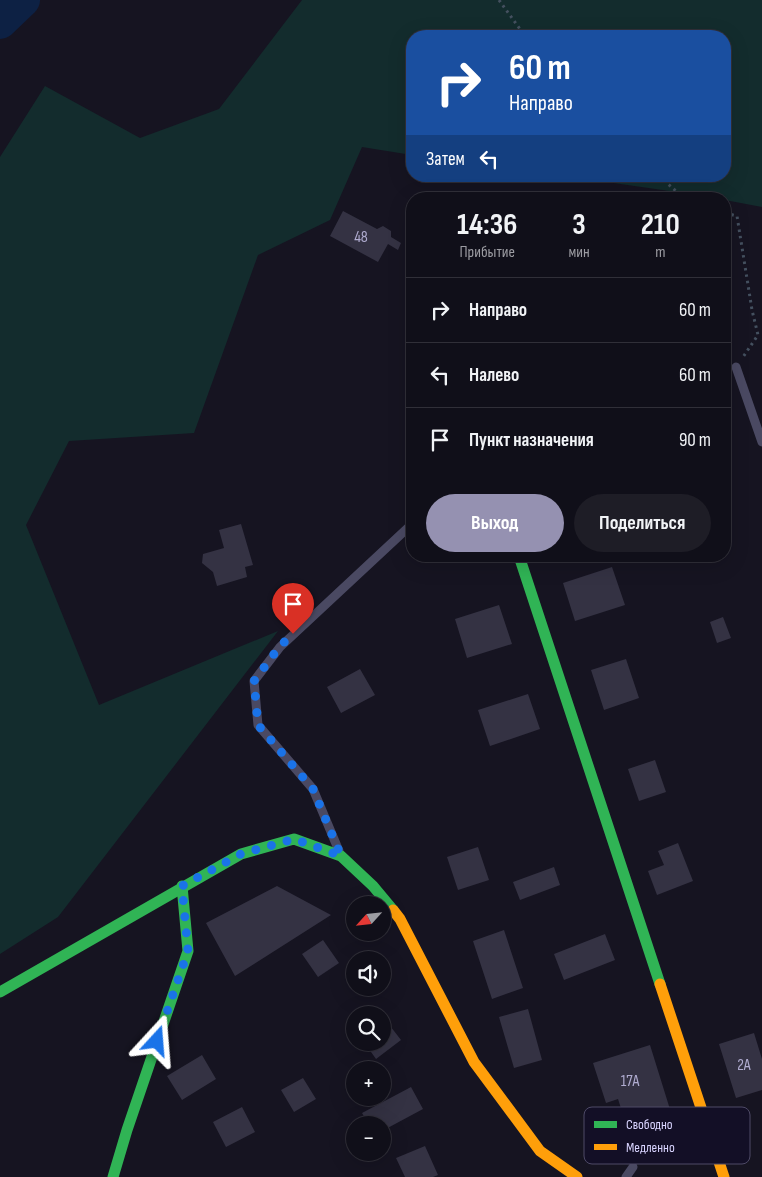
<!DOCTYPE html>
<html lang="ru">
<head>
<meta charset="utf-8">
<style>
	:root { --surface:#100f19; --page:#1e1d26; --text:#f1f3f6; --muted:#9c9ca2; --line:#302f38; --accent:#9591b1 }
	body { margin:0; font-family:"Sofia Sans Condensed",sans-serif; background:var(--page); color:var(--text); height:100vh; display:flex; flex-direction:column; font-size:19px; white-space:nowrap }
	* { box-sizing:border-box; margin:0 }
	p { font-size:16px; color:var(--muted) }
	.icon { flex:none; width:28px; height:28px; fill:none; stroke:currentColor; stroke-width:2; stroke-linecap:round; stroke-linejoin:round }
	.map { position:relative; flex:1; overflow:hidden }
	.panel { position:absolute; left:406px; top:192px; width:325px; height:370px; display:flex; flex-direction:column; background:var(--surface); border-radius:20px; box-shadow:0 5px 20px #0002,0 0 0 1px var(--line) }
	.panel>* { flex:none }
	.top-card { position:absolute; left:406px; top:30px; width:325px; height:152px; border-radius:20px; box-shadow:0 5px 20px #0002,0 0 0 1px var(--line); background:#1a4fa0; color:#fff; overflow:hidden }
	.needle { width:32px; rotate:243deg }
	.tools { position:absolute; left:346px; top:896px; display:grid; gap:10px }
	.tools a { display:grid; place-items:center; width:45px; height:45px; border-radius:50%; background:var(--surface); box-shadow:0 5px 20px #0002,0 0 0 1px var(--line); font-size:25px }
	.pin { position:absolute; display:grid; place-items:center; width:42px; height:42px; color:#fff; margin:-51px -21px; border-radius:50% 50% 50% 0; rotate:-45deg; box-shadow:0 0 5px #0007 }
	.pin .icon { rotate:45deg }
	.me { position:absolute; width:55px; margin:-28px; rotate:19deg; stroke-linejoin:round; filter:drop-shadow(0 0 4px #0008) }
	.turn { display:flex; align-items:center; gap:18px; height:105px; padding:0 20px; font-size:22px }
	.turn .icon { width:65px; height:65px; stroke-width:2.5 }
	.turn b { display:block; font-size:35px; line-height:42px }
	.then { display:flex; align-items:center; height:48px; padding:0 20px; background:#0003; gap:10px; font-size:19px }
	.eta { display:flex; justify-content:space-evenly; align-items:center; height:85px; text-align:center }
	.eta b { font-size:30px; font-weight:700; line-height:35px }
	.cta { display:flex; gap:10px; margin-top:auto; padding:10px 20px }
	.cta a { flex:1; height:58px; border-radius:30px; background:var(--accent); color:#fff; font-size:20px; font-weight:700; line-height:58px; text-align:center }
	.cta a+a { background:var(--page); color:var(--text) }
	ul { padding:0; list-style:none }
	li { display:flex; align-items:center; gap:15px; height:65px; padding:0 20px; border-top:1px solid var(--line) }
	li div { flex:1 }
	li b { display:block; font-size:19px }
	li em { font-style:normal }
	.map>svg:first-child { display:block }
	.green { fill:#132c2d }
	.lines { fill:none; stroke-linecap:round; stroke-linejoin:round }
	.river { stroke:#0d2144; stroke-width:34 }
	.building { fill:#343243 }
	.path { stroke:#44505f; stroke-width:3; stroke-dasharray:2.5 4; stroke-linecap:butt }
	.lane { stroke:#4a4962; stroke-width:9 }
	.fast { stroke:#30b455; stroke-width:11 }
	.slow { stroke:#ff9f0a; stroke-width:11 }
	.route { stroke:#1a73e8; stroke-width:9; stroke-dasharray:0 16.2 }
	.labels { text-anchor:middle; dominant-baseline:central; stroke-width:4.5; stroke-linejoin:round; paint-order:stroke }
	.number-label { font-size:16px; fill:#b0acd0 }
	.key { fill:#130f26; stroke:#4e4a67; stroke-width:1 }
	.key-label { font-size:14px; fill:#d9d4ff }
</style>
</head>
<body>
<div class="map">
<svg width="762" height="1177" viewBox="0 0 762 1177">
	<rect width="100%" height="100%" fill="#161421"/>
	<path class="green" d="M302,0H762V207L725,200V199L565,176H725V36H412V155L362,147L330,220L258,255L194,433L69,441L26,525L99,705L278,631L58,917L0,954V157L45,86L140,138L219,109Z"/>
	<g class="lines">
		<path class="river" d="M0,22L23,0"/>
	</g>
	<path class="building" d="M343,211L377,229L383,226L391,231V237L401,243L398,250L388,244L378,262L330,236Z
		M241,524L253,565L245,567L247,577L217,586L213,572L202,563L203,554L224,548L219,530Z
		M612,567L625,605L575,621L563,583Z
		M499,605L512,644L467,658L455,619Z
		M723,617L731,638L717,643L710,622Z
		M626,659L639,698L604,710L591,670Z
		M360,669L375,695L341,713L327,687Z
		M528,694L540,729L490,746L478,710Z
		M655,760L666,792L639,801L628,769Z
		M678,843L693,881L657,895L648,871L664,865L658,851Z
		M478,847L489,880L458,890L447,857Z
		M554,867L560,885L520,900L513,882Z
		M277,886L331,915L235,976L206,923Z
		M504,930L523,988L492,999L473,941Z
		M605,934L615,960L564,980L554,954Z
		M323,940L339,963L318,977L302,954Z
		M528,1009L542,1060L514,1068L499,1017Z
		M384,1018L401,1040L376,1059L364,1042H382V1020Z
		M754,1033L762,1059V1090L736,1098L719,1044Z
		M650,1045L673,1119L629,1133L618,1099L606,1103L593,1063Z
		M202,1055L216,1079L182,1100L167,1076Z
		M303,1078L316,1099L294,1112L281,1090Z
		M411,1087L423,1109L382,1131V1125H369L362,1113Z
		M242,1107L255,1132L226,1147L213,1122Z
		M425,1146L438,1175L433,1177H405L396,1158Z"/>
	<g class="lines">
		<path class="path" d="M499,0L525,36
			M659,176L685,199
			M725,213L737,216L752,310L758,335L743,357"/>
		<path class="lane" d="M736,367L762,442
			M339,851L313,789L258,725L254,681L280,647L412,524
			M626,1177L633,1167"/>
		<path class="fast" d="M519,556L660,984
			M0,992L241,854L294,839L341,856L373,886L393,910
			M113,1177L127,1130L188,951L182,886"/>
		<path class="slow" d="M393,910L400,919L474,1062L540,1151L577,1177
			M660,984L724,1177"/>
	</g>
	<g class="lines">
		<path class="route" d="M157,1041L188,951L182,886L241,854L294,839L341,856L313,789L258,725L254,681L280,646L293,634"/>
	</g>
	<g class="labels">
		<g class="number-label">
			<text x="361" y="237">48</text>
			<text x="744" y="1065">2А</text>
			<text x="630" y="1081">17А</text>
		</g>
	</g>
	<rect x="584" y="1107" width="166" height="57" rx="8" class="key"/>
	<rect x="594" y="1121" width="23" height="7" fill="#30b455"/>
	<rect x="594" y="1144" width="23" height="6" fill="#ff9f0a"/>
	<g class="key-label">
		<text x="626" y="1129">Свободно</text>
		<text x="626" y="1152">Медленно</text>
	</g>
</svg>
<div class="tools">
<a><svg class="needle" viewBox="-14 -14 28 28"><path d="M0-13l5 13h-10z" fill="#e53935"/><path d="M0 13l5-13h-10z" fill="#9c9ca2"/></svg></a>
<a><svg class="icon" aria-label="sound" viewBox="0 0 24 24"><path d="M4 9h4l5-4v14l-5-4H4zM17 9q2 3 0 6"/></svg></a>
<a><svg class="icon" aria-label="search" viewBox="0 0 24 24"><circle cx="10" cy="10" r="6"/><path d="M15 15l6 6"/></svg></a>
<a>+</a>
<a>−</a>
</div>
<div class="pin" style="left:293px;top:634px;background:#d93025"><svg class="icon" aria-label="arrive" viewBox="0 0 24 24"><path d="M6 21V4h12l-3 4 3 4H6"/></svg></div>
<svg class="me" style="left:157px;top:1041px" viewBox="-20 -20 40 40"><path d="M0-17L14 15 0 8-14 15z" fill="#1a73e8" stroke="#fff" stroke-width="4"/></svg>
<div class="top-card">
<div class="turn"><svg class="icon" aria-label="right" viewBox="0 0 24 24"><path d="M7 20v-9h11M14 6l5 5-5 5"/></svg><div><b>60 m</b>Направо</div></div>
<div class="then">Затем<svg class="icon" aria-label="left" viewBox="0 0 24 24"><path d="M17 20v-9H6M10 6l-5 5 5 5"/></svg></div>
</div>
<section class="panel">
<div class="eta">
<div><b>14:36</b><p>Прибытие</p></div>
<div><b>3</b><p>мин</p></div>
<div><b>210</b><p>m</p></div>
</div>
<ul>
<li><svg class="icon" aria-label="right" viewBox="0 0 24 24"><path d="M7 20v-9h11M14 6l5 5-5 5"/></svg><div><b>Направо</b></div><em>60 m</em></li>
<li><svg class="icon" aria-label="left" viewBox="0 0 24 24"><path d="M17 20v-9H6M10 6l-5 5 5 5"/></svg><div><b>Налево</b></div><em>60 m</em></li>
<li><svg class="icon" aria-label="arrive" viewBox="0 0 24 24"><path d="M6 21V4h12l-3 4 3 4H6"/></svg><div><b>Пункт назначения</b></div><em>90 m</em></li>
</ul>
<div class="cta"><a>Выход</a><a>Поделиться</a></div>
</section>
</div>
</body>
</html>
